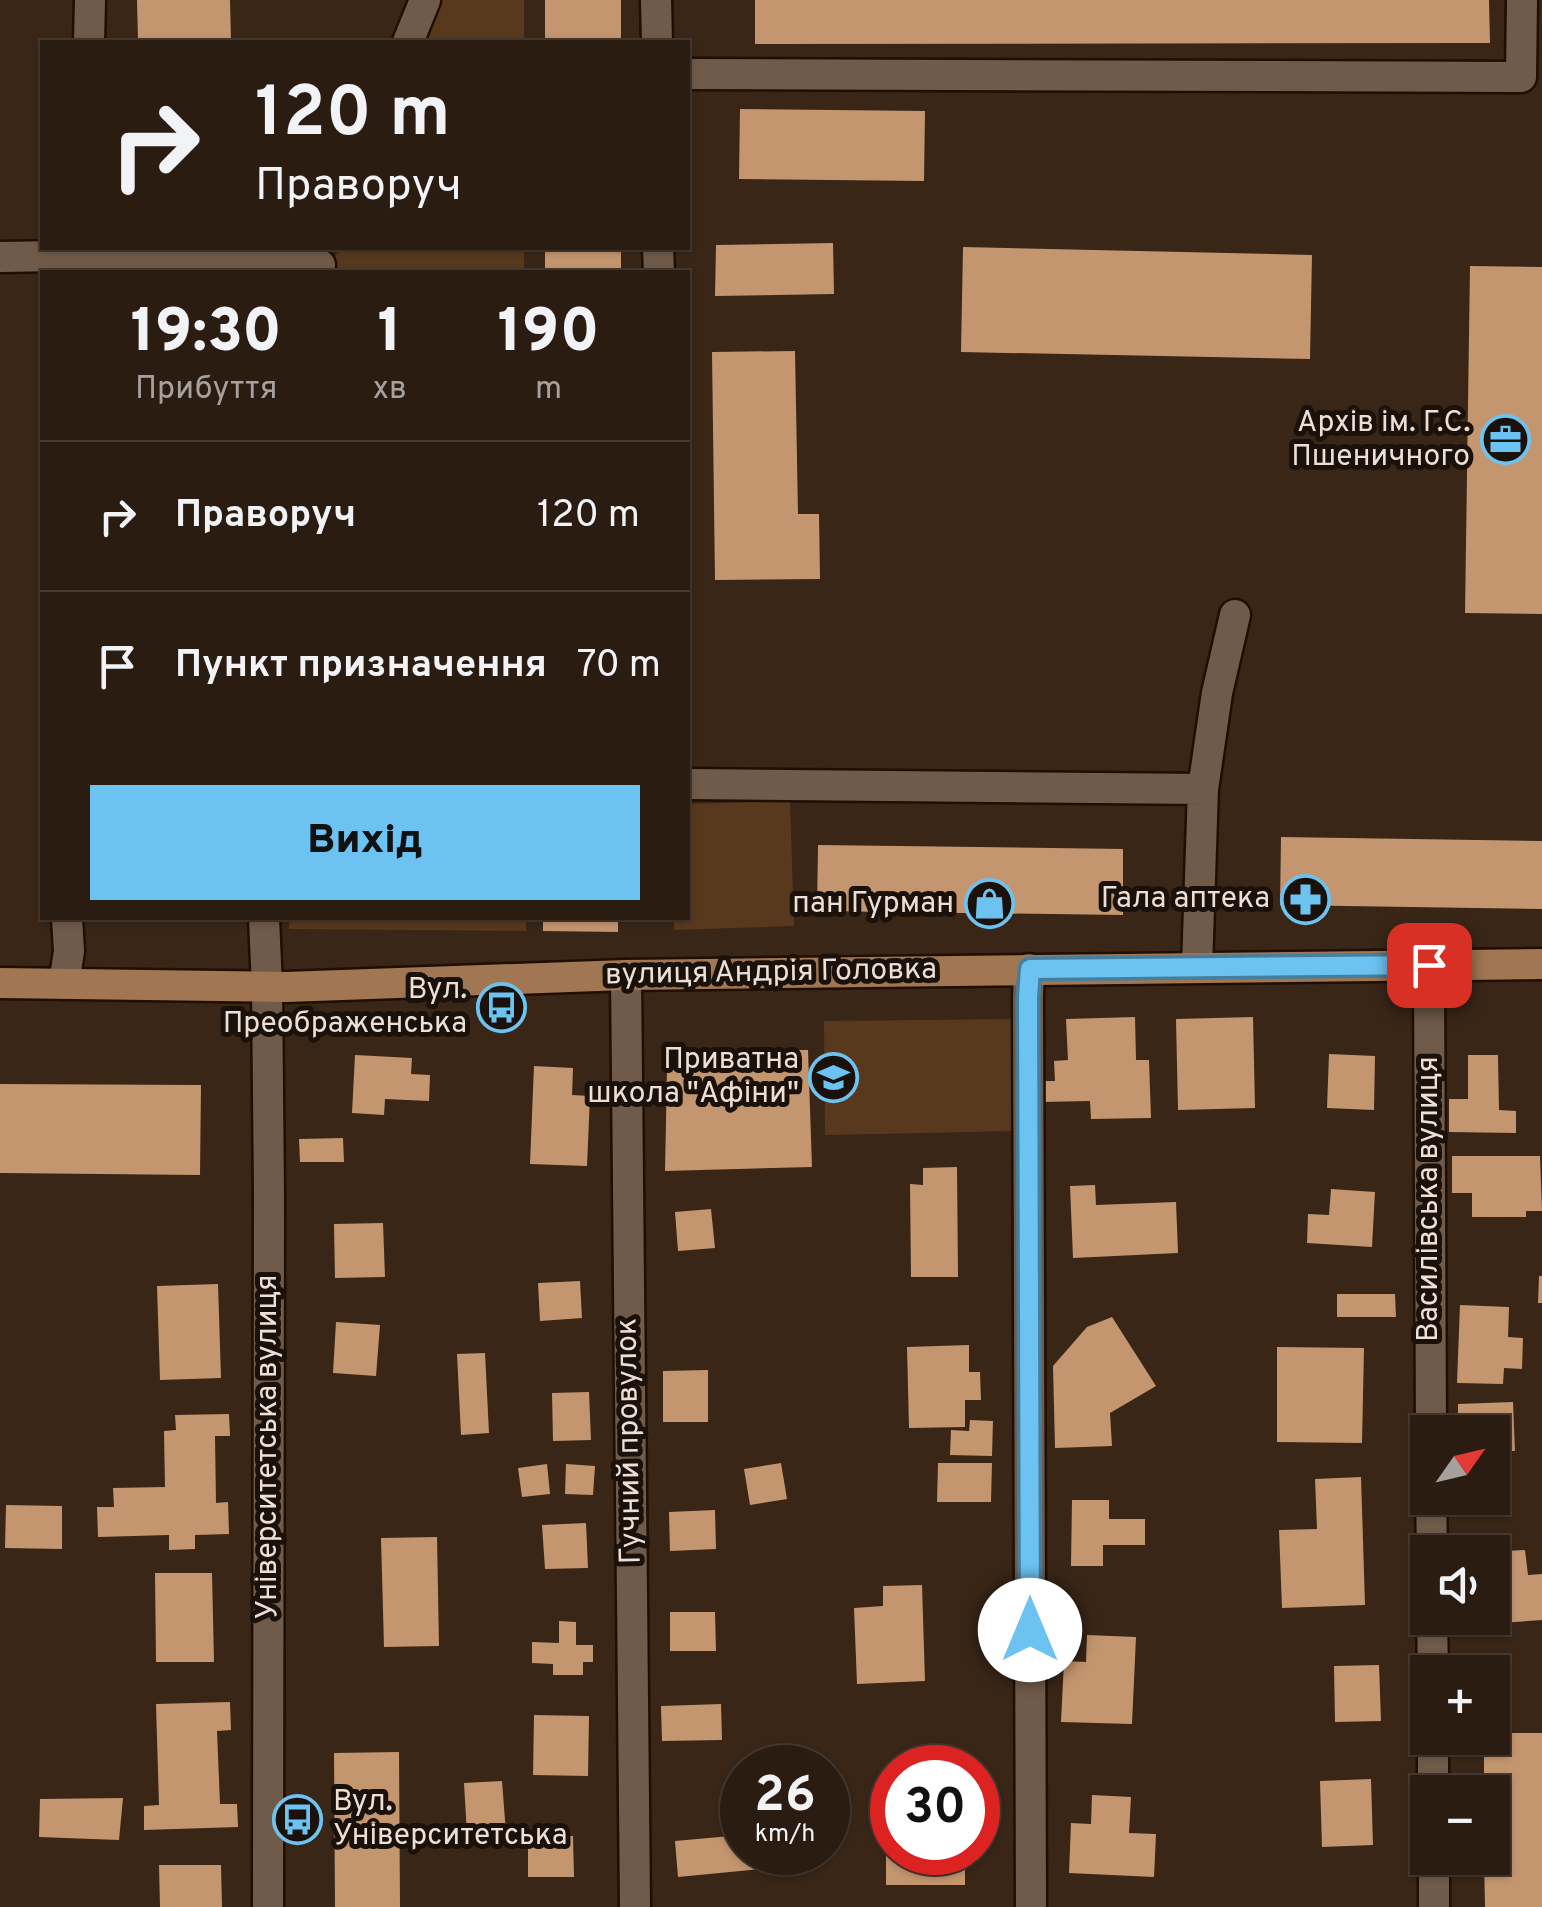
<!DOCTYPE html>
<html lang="uk">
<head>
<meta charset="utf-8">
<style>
	:root { --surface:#2b1c11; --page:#37291f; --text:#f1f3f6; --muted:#a6a19f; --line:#473a31; --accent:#6cc3f2 }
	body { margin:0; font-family:Overpass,sans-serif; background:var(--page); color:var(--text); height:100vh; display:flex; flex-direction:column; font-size:38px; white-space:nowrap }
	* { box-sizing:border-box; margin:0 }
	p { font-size:32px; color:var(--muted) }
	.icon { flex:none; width:55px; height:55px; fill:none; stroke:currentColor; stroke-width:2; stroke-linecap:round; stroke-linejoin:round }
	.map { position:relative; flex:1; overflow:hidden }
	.side { position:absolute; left:40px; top:270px; width:650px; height:650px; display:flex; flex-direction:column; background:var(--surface); border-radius:0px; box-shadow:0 2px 8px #0004,0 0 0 2px var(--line) }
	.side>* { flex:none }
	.guide { position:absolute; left:40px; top:40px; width:650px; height:210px; border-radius:0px; box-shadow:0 2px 8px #0004,0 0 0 2px var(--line); background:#2b1c11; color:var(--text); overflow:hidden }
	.needle { width:65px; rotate:56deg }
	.tools { position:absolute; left:1410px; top:1415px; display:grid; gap:20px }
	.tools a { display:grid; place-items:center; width:100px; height:100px; border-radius:0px; background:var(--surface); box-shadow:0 2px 8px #0004,0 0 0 2px var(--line); font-size:50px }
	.speed { position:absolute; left:720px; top:1745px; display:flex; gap:20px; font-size:50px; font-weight:700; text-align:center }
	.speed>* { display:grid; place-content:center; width:130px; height:130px; border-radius:50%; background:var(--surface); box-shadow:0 2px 8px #0004,0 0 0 2px var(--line); line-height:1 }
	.speed small { font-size:25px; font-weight:400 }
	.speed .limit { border:15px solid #d22; background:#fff; color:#111 }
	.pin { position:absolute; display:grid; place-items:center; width:85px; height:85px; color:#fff; margin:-42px; border-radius:20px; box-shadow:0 5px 15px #0006 }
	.me { position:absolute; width:110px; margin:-55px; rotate:0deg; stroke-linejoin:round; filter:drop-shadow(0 0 8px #0008) }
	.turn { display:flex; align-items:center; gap:35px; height:210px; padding:0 50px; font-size:45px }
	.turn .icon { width:130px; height:130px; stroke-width:2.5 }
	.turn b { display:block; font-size:70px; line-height:85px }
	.eta { display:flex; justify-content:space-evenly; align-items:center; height:170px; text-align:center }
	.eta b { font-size:60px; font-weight:800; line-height:70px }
	.primary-button { display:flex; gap:20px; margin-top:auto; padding:20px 50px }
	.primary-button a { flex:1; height:115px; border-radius:0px; background:var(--accent); color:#111; font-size:40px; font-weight:800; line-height:115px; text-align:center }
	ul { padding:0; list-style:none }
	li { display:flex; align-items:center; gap:30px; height:150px; padding:0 50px; border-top:2px solid var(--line) }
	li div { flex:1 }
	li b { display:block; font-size:38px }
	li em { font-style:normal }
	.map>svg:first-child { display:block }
	.green { fill:#58391e }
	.building { fill:#c4966f }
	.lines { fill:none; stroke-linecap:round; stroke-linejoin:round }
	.minor-casing { stroke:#1f0f02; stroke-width:35 }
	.major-casing { stroke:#1f0f02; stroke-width:35 }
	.minor { stroke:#705b4a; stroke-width:30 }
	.major { stroke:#a17652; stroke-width:30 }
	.route-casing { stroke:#467f9d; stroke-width:25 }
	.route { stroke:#6cc3f2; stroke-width:18 }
	.labels { text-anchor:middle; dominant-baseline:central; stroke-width:10; stroke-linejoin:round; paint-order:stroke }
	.poi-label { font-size:30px; fill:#ecdfd6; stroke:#1a110a; text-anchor:end }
	.street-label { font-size:30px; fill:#ecdfd6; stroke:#1a110a }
</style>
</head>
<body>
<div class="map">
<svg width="1542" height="1907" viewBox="0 0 1542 1907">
	<rect width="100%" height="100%" fill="#392617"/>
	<path class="green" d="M438,0H524V42H419Z
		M339,248H524V272H329Z
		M790,801L794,926L674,930V918H688V804Z
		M289,918H526V931L289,929Z
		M1016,1019L1018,1131L825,1135L824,1021Z"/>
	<path class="building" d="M137,0H230L231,42H138Z
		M545,0H621V42H545Z
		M755,0H1489L1490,43L755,44Z
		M740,109L925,111L924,181L739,179Z
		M833,243L834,294L715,296L716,245Z
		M963,247L1312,255L1310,359L961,352Z
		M545,248H621V272H545Z
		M1470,266L1542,267V614L1465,613Z
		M795,351L798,514H819L820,579L715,580L712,352Z
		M1281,837L1542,841V909L1280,905Z
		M818,845L1123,849V915L817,911Z
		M543,918H618V932L543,931Z
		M1135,1017L1136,1060H1149L1151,1118L1091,1119L1090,1101L1042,1102L1041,1081H1055L1054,1061L1068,1060L1066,1019Z
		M1253,1017L1255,1108L1178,1110L1176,1019Z
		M715,1050H808L812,1167L665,1171L667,1070H683V1060L714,1061Z
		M1329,1054L1375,1056L1374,1110L1327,1108Z
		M355,1055L412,1058L411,1074L430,1075L429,1101L385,1099L384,1115L352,1113Z
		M1468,1055H1498L1499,1110L1516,1111V1133L1449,1132V1099H1468Z
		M534,1066L573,1068L572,1095L590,1096L587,1166L530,1164Z
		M0,1084L201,1085L200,1175L0,1173Z
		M343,1138L344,1162H300L299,1139Z
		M1452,1156H1540L1542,1211H1526V1217H1472V1193H1452Z
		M957,1167L958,1277H911L910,1184L923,1185V1168Z
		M1095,1185L1096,1205L1176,1202L1178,1253L1073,1258L1070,1186Z
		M1331,1189L1375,1192L1372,1247L1307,1243L1308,1214L1329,1215Z
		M711,1209L715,1248L678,1251L675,1212Z
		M383,1223L385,1277L335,1278L334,1224Z
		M1539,1276H1542V1303H1538Z
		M580,1281L582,1318L540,1321L538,1283Z
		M218,1284L221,1378L160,1380L157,1286Z
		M1337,1294H1395L1396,1317H1337Z
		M1460,1305L1509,1307L1508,1337L1523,1338L1522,1369L1504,1368L1503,1384L1457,1383Z
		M1112,1317L1156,1386L1110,1413L1112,1446L1055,1448L1053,1366L1087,1327Z
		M336,1322L380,1325L376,1376L333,1373Z
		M969,1345V1372H980L981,1400H965V1427L909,1428L907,1347Z
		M1277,1347L1364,1348L1362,1443L1277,1442Z
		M485,1353L489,1433L461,1435L457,1354Z
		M708,1370V1422H663V1371Z
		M589,1392L591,1440L553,1441L552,1393Z
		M1513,1402L1515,1451H1492V1432H1458V1404Z
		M229,1414L230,1436H215L216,1503L228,1502L229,1534L195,1535V1549L169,1550V1535L98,1537L97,1507H114L113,1488L165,1487L164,1431L176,1430L175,1415Z
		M970,1420L993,1421L992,1456L950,1455L951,1430L969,1431Z
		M781,1463L787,1499L750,1505L744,1469Z
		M938,1463H992L991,1502H937Z
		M547,1464L550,1494L522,1497L518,1468Z
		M566,1464L595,1466L593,1495L565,1494Z
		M1361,1477L1365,1605L1282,1608L1279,1530L1317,1529L1315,1479Z
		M1072,1500H1109V1519H1145V1545H1103V1566H1071Z
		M6,1505L62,1506V1549L5,1548Z
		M715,1510L716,1549L670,1551L669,1512Z
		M586,1523L588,1568L545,1569L542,1525Z
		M437,1537L439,1646L384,1647L381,1538Z
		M1504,1537L1505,1551L1525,1550L1528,1575L1542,1574V1620L1472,1625L1471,1618H1492V1552H1479L1478,1539Z
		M155,1573H212L214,1662H156Z
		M922,1585L925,1681L857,1684L854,1608L883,1606V1586Z
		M670,1612H715L716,1651H670Z
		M559,1621L576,1622V1645H593V1662H583V1675H553V1664L532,1663V1642L559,1643Z
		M1087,1635L1136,1637L1132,1724L1061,1722L1064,1661L1086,1662Z
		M1379,1665L1381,1721L1335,1722L1334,1666Z
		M230,1702L231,1730L217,1731L220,1804H237L238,1827L144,1830V1806L159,1805L156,1704Z
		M721,1704L722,1740L662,1741L661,1706Z
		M534,1715L589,1716L588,1776L533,1775Z
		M1492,1733H1542V1907H1485L1484,1858H1492V1792H1484V1738H1492Z
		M399,1752L400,1907H335L334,1753Z
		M1371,1779L1373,1845L1322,1847L1320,1781Z
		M502,1781L506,1833L467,1835L464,1783Z
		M1092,1795L1131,1797L1129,1833L1156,1834L1154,1877L1069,1873L1071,1823L1091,1824Z
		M123,1798L119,1840L39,1837L40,1799Z
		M742,1835V1852H759L761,1869L678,1877L675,1841Z
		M528,1836H573L574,1877H528Z
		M886,1837H892V1852H965V1885H886Z
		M159,1865H221L222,1907H160Z"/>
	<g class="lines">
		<defs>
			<path id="minor" d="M656,0L657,42
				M89,42L90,0
				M408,42L425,0
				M688,74L1521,77L1522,0
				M658,248L659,272
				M0,257L58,256L320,265
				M688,784L1203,789L1197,967
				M1203,789L1217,693L1235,615
				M264,918L267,987L269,1195L268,1907
				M1429,965L1431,1432
				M1029,969L1028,997L1031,1907
				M626,975L635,1907
				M64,984L69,951L67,918
				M1431,1498L1432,1552
				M1432,1618L1433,1672
				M1433,1738V1792
				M1434,1858V1907"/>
			<path id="major" d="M0,983L286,987L626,975L1542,964"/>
		</defs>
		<use href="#minor" class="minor-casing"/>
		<use href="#major" class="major-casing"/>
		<use href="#minor" class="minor"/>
		<use href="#major" class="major"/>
	</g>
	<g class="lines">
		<defs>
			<path id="route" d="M1030,1630L1028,998L1030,969L1429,965"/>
		</defs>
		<use href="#route" class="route-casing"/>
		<use href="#route" class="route"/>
	</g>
	<defs>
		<symbol id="office-ring" viewBox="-11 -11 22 22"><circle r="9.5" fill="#1a110a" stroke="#6cc3f2" stroke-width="1.5"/><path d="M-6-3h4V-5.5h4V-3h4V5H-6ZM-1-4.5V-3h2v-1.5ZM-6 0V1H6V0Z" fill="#6cc3f2"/></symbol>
		<symbol id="pharmacy-ring" viewBox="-11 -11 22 22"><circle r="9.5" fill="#1a110a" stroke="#6cc3f2" stroke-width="1.5"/><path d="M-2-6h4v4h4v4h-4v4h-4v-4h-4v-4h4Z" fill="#6cc3f2"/></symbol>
		<symbol id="shop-ring" viewBox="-11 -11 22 22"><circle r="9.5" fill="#1a110a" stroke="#6cc3f2" stroke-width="1.5"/><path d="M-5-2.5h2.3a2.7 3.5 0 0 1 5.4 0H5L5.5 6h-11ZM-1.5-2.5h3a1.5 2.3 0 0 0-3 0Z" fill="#6cc3f2"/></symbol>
		<symbol id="bus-ring" viewBox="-11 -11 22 22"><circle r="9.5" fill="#1a110a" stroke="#6cc3f2" stroke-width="1.5"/><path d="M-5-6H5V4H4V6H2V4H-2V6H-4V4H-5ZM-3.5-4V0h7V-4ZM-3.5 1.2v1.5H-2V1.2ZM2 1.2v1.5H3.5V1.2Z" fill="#6cc3f2"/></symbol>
		<symbol id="school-ring" viewBox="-11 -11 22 22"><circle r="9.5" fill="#1a110a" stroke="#6cc3f2" stroke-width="1.5"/><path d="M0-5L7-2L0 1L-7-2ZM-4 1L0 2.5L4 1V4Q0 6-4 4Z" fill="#6cc3f2"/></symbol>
	</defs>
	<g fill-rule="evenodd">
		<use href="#office-ring" x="1478" y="412" width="55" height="55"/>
		<use href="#pharmacy-ring" x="1278" y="872" width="55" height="55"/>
		<use href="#shop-ring" x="962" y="876" width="55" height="55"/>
		<use href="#bus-ring" x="474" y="980" width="55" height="55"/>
		<use href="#school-ring" x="806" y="1050" width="55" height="55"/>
		<use href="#bus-ring" x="270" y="1792" width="55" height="55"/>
	</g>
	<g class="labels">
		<g class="poi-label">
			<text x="1470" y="423">Архів ім. Г.С.<tspan x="1470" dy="34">Пшеничного</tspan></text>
			<text x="1270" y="899">Гала аптека</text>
			<text x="954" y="904">пан Гурман</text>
			<text x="467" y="990">Вул.<tspan x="467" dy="34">Преображенська</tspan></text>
			<text x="799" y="1060">Приватна<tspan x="799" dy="34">школа "Афіни"</tspan></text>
			<text x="333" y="1802" text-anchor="start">Вул.<tspan x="333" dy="34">Університетська</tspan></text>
		</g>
		<g class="street-label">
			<text transform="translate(771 973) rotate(-1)">вулиця Андрія Головка</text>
			<text transform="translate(1429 1199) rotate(-90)">Василівська вулиця</text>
			<text transform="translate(630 1441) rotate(-91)">Гучний провулок</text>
			<text transform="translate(268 1447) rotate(-90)">Університетська вулиця</text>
		</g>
	</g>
</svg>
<div class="tools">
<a><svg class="needle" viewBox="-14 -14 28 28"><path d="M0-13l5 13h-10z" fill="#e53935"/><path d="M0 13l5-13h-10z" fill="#a6a19f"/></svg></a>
<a><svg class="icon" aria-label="sound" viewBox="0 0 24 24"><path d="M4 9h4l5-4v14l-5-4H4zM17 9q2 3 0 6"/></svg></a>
<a>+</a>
<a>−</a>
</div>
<div class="speed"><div>26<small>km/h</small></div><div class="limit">30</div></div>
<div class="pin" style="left:1429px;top:965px;background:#d93025"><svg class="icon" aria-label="arrive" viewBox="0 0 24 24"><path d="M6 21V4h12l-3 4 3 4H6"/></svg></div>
<svg class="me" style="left:1030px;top:1630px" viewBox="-20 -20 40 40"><circle r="19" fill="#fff"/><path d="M0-13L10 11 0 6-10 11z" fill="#6cc3f2"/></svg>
<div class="guide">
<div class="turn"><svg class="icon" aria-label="right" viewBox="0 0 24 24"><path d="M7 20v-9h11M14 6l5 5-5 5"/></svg><div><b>120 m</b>Праворуч</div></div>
</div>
<section class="side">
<div class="eta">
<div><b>19:30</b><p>Прибуття</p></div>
<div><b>1</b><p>хв</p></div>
<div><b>190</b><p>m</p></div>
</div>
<ul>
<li><svg class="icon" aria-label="right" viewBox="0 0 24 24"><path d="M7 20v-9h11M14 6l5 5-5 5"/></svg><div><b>Праворуч</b></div><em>120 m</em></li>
<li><svg class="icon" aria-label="arrive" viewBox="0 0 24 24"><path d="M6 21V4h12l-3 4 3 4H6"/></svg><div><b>Пункт призначення</b></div><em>70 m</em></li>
</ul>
<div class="primary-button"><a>Вихід</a></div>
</section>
</div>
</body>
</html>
